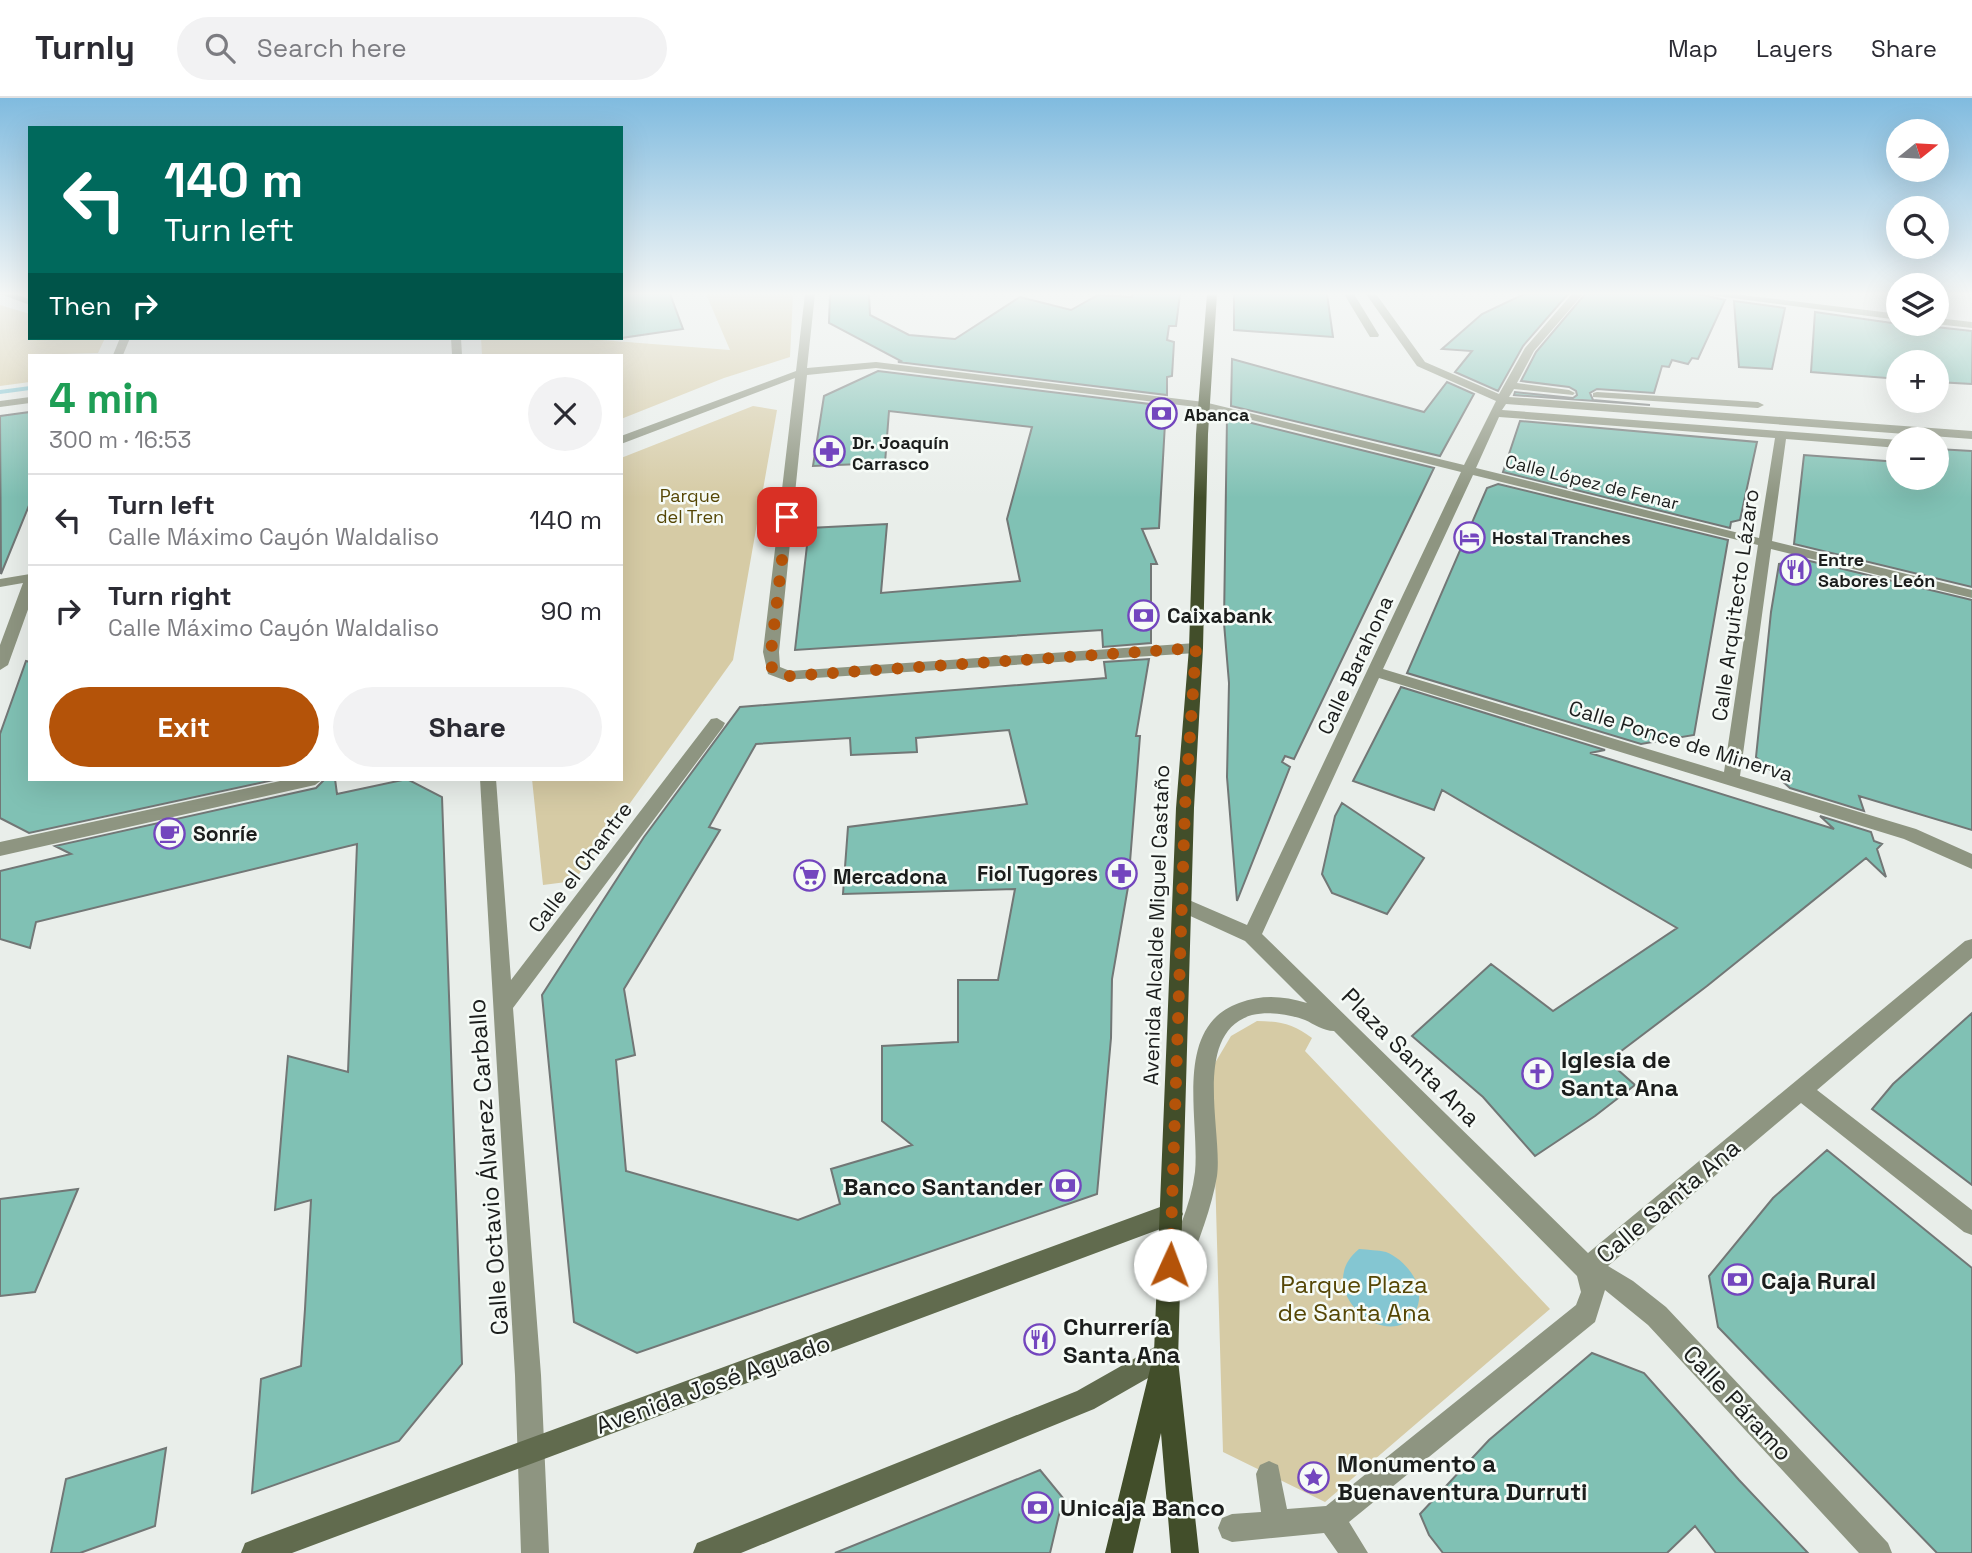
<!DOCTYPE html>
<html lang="en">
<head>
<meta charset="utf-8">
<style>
	:root { --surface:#fff; --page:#f2f2f3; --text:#2b2b33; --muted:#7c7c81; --line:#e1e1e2; --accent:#b45309 }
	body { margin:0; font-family:"Space Grotesk",sans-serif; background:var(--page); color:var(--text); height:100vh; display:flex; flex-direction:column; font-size:26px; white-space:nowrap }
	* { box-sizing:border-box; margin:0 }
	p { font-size:23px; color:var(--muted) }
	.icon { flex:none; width:38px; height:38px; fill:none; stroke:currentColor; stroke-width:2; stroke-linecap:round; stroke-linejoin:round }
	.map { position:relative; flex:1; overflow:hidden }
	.details { position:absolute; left:28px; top:256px; width:595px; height:427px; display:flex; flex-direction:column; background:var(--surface); border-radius:0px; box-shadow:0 7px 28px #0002 }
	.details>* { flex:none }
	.banner { position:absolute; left:28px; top:28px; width:595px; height:214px; border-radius:0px; box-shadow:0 7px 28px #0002; background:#00695c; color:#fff; overflow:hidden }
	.needle { width:46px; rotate:72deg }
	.fabs { position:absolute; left:1886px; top:21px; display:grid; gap:14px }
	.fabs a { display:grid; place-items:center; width:63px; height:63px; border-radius:50%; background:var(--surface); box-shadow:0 7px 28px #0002; font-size:35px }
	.pin { position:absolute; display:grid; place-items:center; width:60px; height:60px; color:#fff; margin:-30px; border-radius:14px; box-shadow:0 4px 10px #0006 }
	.me { position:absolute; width:77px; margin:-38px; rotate:2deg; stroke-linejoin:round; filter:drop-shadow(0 0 5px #0008) }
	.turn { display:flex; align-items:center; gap:24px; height:147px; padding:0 21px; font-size:32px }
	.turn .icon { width:91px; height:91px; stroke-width:2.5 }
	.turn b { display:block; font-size:49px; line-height:60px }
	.then { display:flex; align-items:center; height:66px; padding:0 21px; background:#0003; gap:14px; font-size:26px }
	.round { display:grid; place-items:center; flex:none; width:74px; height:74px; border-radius:37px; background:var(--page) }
	.summary { display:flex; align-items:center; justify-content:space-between; height:119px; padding:0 21px }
	h1 { font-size:42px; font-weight:600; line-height:52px; color:#1e9e55 }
	.action { display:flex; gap:14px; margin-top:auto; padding:14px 21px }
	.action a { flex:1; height:80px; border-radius:42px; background:var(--accent); color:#fff; font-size:28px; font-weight:600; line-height:80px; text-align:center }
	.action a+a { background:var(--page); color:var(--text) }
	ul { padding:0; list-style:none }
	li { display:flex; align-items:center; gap:21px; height:91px; padding:0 21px; border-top:2px solid var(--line) }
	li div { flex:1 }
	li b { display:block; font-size:26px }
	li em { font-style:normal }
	header { display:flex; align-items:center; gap:42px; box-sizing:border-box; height:98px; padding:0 35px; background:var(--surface); border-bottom:2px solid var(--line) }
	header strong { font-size:33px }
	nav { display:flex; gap:38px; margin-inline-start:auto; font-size:24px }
	.search { width:490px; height:63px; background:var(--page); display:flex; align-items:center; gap:18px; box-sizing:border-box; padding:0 24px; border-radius:38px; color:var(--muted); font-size:26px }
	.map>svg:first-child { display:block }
	.green { fill:#d6cba5 }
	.water { fill:#84c6d2 }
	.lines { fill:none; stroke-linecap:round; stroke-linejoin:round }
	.stream { fill:#84c6d2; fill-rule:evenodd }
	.building { fill:#80c1b4; stroke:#727776; stroke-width:2; fill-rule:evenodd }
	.street { fill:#8e9581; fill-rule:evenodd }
	.secondary { fill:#616b4e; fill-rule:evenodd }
	.primary { fill:#424e2a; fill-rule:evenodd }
	.route { stroke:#b45309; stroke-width:12; stroke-dasharray:0 21.6 }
	.labels { text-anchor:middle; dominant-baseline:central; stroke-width:5; stroke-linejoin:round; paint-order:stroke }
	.far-poi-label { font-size:18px; font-weight:bold; fill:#1b1d1c; stroke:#f6fbf7; text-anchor:start }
	.far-street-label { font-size:18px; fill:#1b1d1c; stroke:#f6fbf7 }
	.far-park-label { font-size:18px; fill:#554605; stroke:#f6fbf7 }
	.street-label { font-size:21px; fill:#1b1d1c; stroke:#f6fbf7 }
	.poi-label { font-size:21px; font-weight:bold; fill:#1b1d1c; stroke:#f6fbf7; text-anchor:start }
	.near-street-label { font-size:24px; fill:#1b1d1c; stroke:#f6fbf7 }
	.near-poi-label { font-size:24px; font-weight:bold; fill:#1b1d1c; stroke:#f6fbf7; text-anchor:start }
	.near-park-label { font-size:24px; fill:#554605; stroke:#f6fbf7 }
</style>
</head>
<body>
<header>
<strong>Turnly</strong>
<div class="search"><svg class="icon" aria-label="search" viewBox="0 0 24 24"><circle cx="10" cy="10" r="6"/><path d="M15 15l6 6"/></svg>Search here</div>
<nav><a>Map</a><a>Layers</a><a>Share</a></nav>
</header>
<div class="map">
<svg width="1972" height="1455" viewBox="0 0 1972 1455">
	<rect width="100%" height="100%" fill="#e9eeea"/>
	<path class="green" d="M706,196H793L790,259L724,280L621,321V257H482L481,240H575L730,252Z
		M0,207L30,216V240H105L98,255L30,257V284L0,288Z
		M753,308L777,312L733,562L574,783L543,787L532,681H621V360Z
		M1257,923C1279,923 1294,926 1312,940L1305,953L1550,1211L1325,1404L1223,1354L1212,970L1231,938Z"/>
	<path class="water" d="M1359,1151C1368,1152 1378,1152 1386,1154C1408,1163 1428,1191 1415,1214C1390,1258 1309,1192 1359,1151Z"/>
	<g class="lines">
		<path class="stream" d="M30,288V292L0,296V292Z"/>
	</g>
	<path class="building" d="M621,196H670L683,231L621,240Z
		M830,196H869L870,217L909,237L955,241L1020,199L1071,212L1098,197L1132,199V196H1180L1176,228H1169L1167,242L1174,244L1172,278L1167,279V297L898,264L901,263L829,225Z
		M1234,196H1327L1333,239L1234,232Z
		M1524,196H1568L1523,248L1498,293L1455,274L1472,253L1442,251L1482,216Z
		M1585,196H1699L1725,202L1698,261L1692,260L1688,266L1672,262L1669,269L1662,268L1654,295L1597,291L1590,295L1593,302L1650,307L1514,297L1515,294L1573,300L1577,297L1576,293L1569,289L1521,283L1536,254Z
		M1734,203L1785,210L1772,271L1739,269Z
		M1815,214L1899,226H1933L1936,229L1972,233V286L1937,284V264H1899V281L1811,274Z
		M1232,261L1424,314L1447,284L1474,296L1440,358L1231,308Z
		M878,273L1166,308L1159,430L1142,431L1157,466H1151V545L1103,549L1102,532L795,552L809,430L887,426L881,495L1020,483L1007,421L1032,329L889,313L885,365L813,368L824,298Z
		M30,314V405L1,476L0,318Z
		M1227,319L1434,370L1294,661L1285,658L1282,664L1290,669L1237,803L1227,679L1229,585L1224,525Z
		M1520,323L1757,344L1740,422L1731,424L1730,430L1503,374Z
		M1937,351L1972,353V489L1794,446L1804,357L1899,364V380H1937Z
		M1498,386L1728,442L1694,637L1641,646L1407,575L1487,390Z
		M1793,459L1972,502V732L1859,698L1864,713L1790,690L1756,659L1771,514L1779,466L1792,464Z
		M1149,561L1136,638H1140L1128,789L1112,881L1111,940L1097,1096L637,1255L574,1224L542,897L644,739L740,609L1106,580L1104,564ZM1009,632L1027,706L848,729L843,796L1015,791L998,882H958V944L882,948V1023L912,1047L831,1071L840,1106L798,1122L626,1073L616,962L635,957L624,891L720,732L709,729L756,646L850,640L851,657L917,654L916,640Z
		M26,563L30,564V681H278L29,735L0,720V636Z
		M1401,589L1605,652L1590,655L1834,731L1820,718L1871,734L1874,743L1882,746L1877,751L1886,779L1866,760L1707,888L1608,963L1635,987L1595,1018L1535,1058L1483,999L1412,938L1491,866L1553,913L1677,830L1442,692L1434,712L1353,683Z
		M325,681H335L337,696L407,681L442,699L462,1266L399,1343L252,1395L261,1281L301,1268L305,1211L311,1102L275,1112L288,958L348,974L357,746L36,824L30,850L0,841V773L71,756L55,748L316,690Z
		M1342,705L1424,760L1387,816L1332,795L1322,776L1335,718Z
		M1972,915V1087L1872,1011L1893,986Z
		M1827,1052L1972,1170V1455H1937L1718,1229L1709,1178L1773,1100Z
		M78,1091L35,1194L0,1198V1101Z
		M1592,1255L1644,1275L1739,1382L1808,1455H1716L1695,1428L1667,1455H1443L1429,1437L1420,1416L1489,1342Z
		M166,1350L155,1428L80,1455H51L66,1381Z
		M1040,1372L1063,1400L1050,1455H835Z"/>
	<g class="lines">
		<path class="street" d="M0,196H15L30,201V207Z
			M805,196H815L807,270L876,264L1204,304L1464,367L1496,303L1417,268L1366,196H1376L1425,264L1499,296L1525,250L1572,196H1583L1534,253L1517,285L1569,292L1575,295L1573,297L1514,291L1509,299L1972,333V341L1506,306L1502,312L1899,342V350L1786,341L1772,443L1972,492V500L1771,451L1740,678L1916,731L1972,756V771L1904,741L1379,580L1262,836L1588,1155L1965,843L1972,841V860L1817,992L1972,1112V1137L1964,1134L1801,1005L1608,1168L1633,1183L1666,1209L1888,1445L1892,1455H1859L1648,1227L1605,1192L1595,1224L1349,1424L1368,1455H1338L1324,1435L1232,1444L1222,1440L1218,1430L1222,1420L1232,1416L1261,1414L1256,1376L1260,1367L1269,1363L1278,1367L1287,1411L1326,1408L1576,1207L1581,1194L1577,1178L1334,933C1323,933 1314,926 1305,922C1289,916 1269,913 1252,917C1191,935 1223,1034 1217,1078C1211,1113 1196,1151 1182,1184L1174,1188L1166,1184L1162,1176C1173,1143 1191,1109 1195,1074C1200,1022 1172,929 1239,905C1263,896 1283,898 1307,905L1245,843L1175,811L1173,806L1175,801L1182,799L1247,827L1461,374L1204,310L876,270L807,277L779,554L780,569L790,573L1196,545L1203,550L1196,555L784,582L768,576L763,554L795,280L621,346V338L796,273ZM1499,319L1775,340L1759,440L1476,370ZM1473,377L1758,447L1724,674L1383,571Z
			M1344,196H1354L1379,237L1378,239H1370Z
			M1701,196H1735L1899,216V222Z
			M1937,220L1972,224V230L1936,226Z
			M120,240H130L123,257H113Z
			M451,240H461L462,257H452Z
			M1597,294L1758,304L1764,307L1758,310L1593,299V295Z
			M30,299V305L0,309V303Z
			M30,476V506L8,567L0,572V547L23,485L0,489V481Z
			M717,620L725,625L723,629L513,910L541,1277L549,1455H521L515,1277L480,681H496L511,882L711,621Z
			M289,681H323L315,687L0,758V744Z"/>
		<path class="secondary" d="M1171,1105L1179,1108L1183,1116L1179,1124L1171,1127L292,1455H241L245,1445L255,1441Z
			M1167,1242L1176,1246L1180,1255L1176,1264L1094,1311L741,1455H693L697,1445L1077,1293Z"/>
		<path class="primary" d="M1207,196H1217L1208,336L1203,550L1194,710L1178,1262L1199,1455H1171L1161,1335L1133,1455H1105L1154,1255L1176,710L1189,550L1196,336Z"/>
	</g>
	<linearGradient id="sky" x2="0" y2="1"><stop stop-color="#80bbdf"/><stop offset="0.49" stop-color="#f5f7f6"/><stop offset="1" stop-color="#f5f7f6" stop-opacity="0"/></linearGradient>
	<rect width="1972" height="400" fill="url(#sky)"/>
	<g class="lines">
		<path class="route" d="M787,419L771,554L772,572L789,578L1196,550L1185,709L1170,1167"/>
	</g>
	<defs>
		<symbol id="bank-ring" viewBox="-11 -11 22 22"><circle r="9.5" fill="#f6fbf7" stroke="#7346be" stroke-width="1.5"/><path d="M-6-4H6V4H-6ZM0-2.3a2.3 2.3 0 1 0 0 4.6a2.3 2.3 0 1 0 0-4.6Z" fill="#7346be"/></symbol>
		<symbol id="pharmacy-ring" viewBox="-11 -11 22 22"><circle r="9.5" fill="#f6fbf7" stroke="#7346be" stroke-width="1.5"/><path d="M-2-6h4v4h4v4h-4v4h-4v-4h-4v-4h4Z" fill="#7346be"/></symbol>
		<symbol id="hotel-ring" viewBox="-11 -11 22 22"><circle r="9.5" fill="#f6fbf7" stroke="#7346be" stroke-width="1.5"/><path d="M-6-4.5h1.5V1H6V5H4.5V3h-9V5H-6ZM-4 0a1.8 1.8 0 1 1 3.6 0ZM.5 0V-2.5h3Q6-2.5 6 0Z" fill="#7346be"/></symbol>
		<symbol id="restaurant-ring" viewBox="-11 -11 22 22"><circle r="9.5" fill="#f6fbf7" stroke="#7346be" stroke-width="1.5"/><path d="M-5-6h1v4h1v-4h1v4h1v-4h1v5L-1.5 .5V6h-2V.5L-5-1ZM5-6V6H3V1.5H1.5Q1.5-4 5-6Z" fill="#7346be"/></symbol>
		<symbol id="cafe-ring" viewBox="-11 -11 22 22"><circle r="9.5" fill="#f6fbf7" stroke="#7346be" stroke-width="1.5"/><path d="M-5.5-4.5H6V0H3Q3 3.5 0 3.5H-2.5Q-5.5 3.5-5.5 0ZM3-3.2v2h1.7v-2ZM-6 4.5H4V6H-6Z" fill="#7346be"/></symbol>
		<symbol id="supermarket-ring" viewBox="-11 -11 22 22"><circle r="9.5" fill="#f6fbf7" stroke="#7346be" stroke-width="1.5"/><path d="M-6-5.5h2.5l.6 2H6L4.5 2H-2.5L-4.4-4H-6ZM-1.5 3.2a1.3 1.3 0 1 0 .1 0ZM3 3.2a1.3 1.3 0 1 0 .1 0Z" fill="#7346be"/></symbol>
		<symbol id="church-ring" viewBox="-11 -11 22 22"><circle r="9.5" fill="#f6fbf7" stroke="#7346be" stroke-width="1.5"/><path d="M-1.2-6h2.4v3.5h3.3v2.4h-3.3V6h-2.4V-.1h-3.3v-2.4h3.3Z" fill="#7346be"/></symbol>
		<symbol id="sight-ring" viewBox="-11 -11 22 22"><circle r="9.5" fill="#f6fbf7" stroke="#7346be" stroke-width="1.5"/><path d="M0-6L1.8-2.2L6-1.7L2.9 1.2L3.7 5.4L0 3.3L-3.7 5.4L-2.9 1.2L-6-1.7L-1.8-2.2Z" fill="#7346be"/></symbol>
	</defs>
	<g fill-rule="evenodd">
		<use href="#bank-ring" x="1144" y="298" width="35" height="35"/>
		<use href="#pharmacy-ring" x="812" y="336" width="35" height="35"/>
		<use href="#hotel-ring" x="1452" y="422" width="35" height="35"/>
		<use href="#restaurant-ring" x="1778" y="454" width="35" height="35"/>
		<use href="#bank-ring" x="1126" y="500" width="35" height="35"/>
		<use href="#cafe-ring" x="152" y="718" width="35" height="35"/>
		<use href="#pharmacy-ring" x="1104" y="758" width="35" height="35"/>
		<use href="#supermarket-ring" x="792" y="760" width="35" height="35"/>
		<use href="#church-ring" x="1520" y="958" width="35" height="35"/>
		<use href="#bank-ring" x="1048" y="1070" width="35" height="35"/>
		<use href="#bank-ring" x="1720" y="1164" width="35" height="35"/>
		<use href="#restaurant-ring" x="1022" y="1224" width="35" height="35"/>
		<use href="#sight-ring" x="1296" y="1362" width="35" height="35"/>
		<use href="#bank-ring" x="1020" y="1392" width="35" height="35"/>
	</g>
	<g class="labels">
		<g class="far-poi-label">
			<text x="1184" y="316">Abanca</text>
			<text x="852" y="344">Dr. Joaquín<tspan x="852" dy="21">Carrasco</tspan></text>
			<text x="1492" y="439">Hostal Tranches</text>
			<text x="1818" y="461">Entre<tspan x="1818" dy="21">Sabores León</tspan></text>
		</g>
		<g class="far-street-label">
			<text transform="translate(1592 384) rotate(14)">Calle López de Fenar</text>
		</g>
		<g class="far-park-label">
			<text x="690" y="397">Parque<tspan x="690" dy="21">del Tren</tspan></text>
		</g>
		<g class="street-label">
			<text transform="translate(1735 507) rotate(-82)">Calle Arquitecto Lázaro</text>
			<text transform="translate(1355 567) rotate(-65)">Calle Barahona</text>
			<text transform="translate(1681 643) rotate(17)">Calle Ponce de Minerva</text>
			<text transform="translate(580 769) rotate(-53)">Calle el Chantre</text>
			<text transform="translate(1156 827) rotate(-88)">Avenida Alcalde Miguel Castaño</text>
		</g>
		<g class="poi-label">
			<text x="1167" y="517">Caixabank</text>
			<text x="193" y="735">Sonríe</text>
			<text x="1098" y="775" text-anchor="end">Fiol Tugores</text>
			<text x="833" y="778">Mercadona</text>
		</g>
		<g class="near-street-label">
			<text transform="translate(1411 959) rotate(45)">Plaza Santa Ana</text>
			<text transform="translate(488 1069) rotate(-94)">Calle Octavio Álvarez Carballo</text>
			<text transform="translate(1668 1103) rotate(-40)">Calle Santa Ana</text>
			<text transform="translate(713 1286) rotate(-20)">Avenida José Aguado</text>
			<text transform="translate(1738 1305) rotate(47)">Calle Páramo</text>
		</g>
		<g class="near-poi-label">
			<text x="1561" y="961">Iglesia de<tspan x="1561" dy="28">Santa Ana</tspan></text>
			<text x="1043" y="1088" text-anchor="end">Banco Santander</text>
			<text x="1761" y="1182">Caja Rural</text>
			<text x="1063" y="1228">Churrería<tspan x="1063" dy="28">Santa Ana</tspan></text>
			<text x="1337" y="1365">Monumento a<tspan x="1337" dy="28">Buenaventura Durruti</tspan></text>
			<text x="1060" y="1409">Unicaja Banco</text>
		</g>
		<g class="near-park-label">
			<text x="1354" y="1186">Parque Plaza<tspan x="1354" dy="28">de Santa Ana</tspan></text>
		</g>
	</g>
</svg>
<div class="fabs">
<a><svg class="needle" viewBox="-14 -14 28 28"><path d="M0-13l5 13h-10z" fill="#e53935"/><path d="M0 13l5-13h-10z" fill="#7c7c81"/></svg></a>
<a><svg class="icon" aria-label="search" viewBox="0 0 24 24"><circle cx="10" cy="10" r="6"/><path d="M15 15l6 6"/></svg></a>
<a><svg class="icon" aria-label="layers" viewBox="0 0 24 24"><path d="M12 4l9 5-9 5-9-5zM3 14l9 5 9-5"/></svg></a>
<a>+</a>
<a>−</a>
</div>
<div class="pin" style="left:787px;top:419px;background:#d93025"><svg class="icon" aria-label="arrive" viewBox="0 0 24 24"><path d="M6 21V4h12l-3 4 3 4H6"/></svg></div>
<svg class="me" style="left:1170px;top:1167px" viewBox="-20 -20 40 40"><circle r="19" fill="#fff"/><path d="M0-13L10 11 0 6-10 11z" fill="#b45309"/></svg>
<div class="banner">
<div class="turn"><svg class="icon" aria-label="left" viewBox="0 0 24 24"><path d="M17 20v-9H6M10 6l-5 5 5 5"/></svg><div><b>140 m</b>Turn left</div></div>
<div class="then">Then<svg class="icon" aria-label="right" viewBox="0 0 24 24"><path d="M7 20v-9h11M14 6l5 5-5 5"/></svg></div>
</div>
<section class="details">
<div class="summary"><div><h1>4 min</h1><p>300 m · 16:53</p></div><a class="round"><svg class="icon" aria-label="close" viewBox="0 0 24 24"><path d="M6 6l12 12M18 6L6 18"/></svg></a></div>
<ul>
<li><svg class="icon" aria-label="left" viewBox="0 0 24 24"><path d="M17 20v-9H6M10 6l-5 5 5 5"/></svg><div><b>Turn left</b><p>Calle Máximo Cayón Waldaliso</p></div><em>140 m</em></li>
<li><svg class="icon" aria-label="right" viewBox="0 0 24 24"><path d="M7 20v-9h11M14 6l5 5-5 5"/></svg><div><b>Turn right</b><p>Calle Máximo Cayón Waldaliso</p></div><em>90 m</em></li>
</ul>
<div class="action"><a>Exit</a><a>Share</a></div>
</section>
</div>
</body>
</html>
